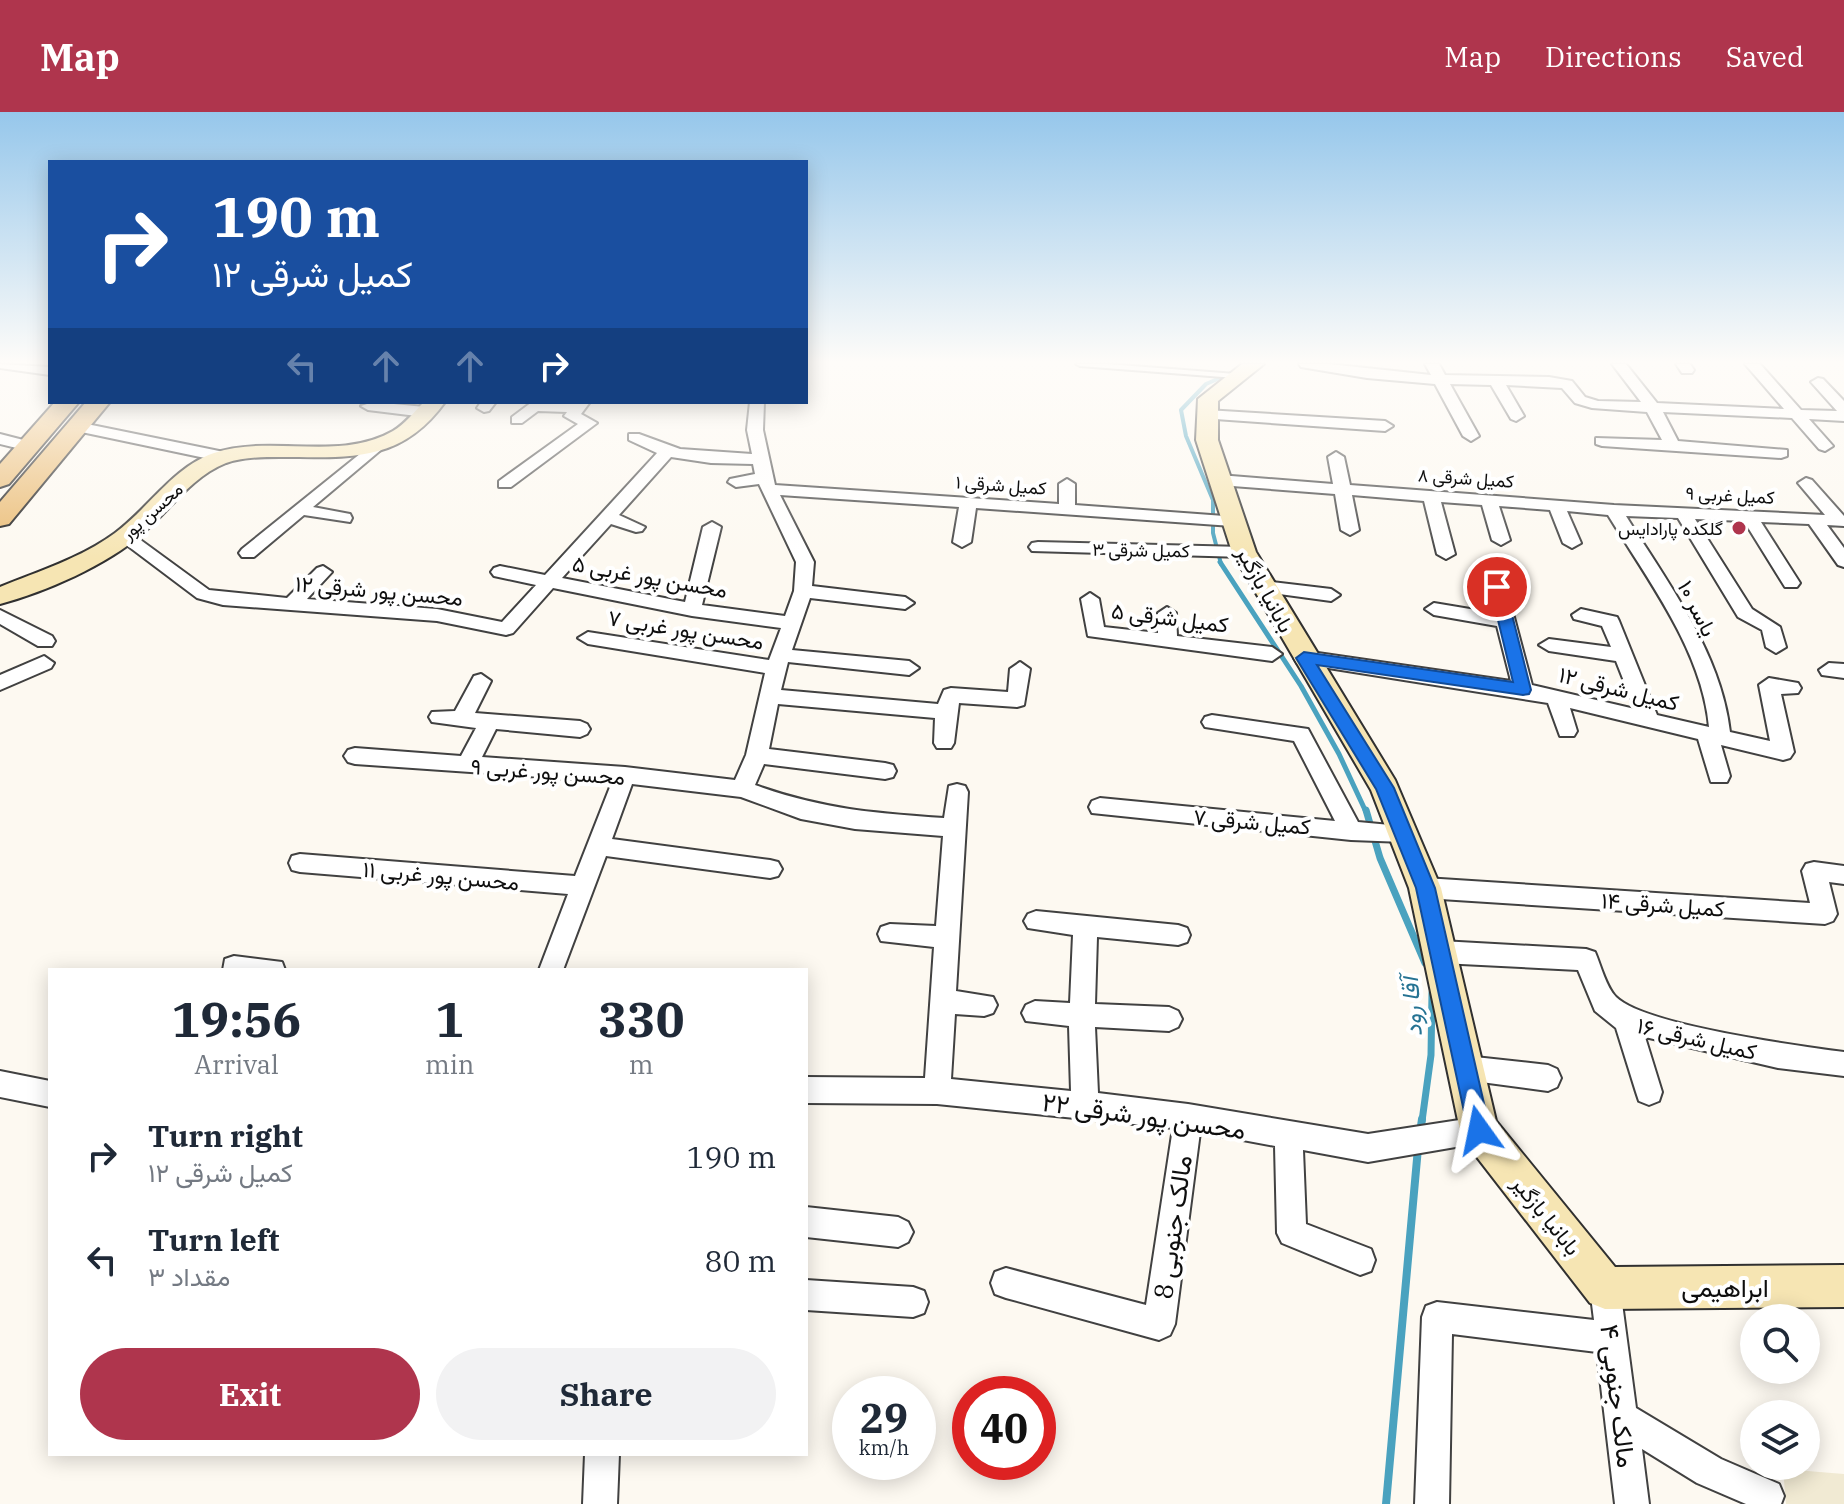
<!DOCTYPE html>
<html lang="en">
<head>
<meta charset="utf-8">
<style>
	:root { --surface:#fff; --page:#f2f2f3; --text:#1f2937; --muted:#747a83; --accent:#af354d }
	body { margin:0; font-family:"IBM Plex Serif",Vazirmatn,serif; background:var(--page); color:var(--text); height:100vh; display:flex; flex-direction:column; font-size:30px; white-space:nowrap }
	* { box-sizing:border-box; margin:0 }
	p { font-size:26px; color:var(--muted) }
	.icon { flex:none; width:44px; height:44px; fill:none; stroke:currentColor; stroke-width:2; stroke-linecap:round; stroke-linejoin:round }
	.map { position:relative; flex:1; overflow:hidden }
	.sheet { position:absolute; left:48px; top:856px; width:760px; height:488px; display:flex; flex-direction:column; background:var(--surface); border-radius:0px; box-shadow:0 4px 20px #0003 }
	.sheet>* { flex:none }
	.guide { position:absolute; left:48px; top:48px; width:760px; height:244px; border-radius:0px; box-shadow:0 4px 20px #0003; background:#1a4fa0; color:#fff; overflow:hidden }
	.controls { position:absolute; left:1740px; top:1192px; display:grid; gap:16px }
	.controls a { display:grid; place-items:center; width:80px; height:80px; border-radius:50%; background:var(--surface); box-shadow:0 4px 20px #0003; font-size:40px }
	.speed { position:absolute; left:832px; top:1264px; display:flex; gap:16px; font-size:40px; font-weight:700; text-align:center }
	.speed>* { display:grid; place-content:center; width:104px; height:104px; border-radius:50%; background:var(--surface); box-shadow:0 4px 20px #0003; line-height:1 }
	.speed small { font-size:20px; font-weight:400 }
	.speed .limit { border:12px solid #d22; background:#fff; color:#111 }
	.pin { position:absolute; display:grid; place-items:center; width:68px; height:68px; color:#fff; margin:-34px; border:4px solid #fff; border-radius:50%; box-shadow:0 2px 8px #0007 }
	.me { position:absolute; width:88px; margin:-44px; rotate:348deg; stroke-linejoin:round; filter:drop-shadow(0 0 6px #0008) }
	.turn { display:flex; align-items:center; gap:28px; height:168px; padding:0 32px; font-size:36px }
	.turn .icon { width:104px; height:104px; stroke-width:2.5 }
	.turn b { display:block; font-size:56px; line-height:68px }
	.lanes { display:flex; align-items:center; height:76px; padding:0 32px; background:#0003; justify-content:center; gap:40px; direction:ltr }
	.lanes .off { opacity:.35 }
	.eta { display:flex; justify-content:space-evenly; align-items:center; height:136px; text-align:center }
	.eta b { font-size:48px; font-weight:800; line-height:56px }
	.action { display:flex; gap:16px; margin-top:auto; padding:16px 32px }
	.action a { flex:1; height:92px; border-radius:48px; background:var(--accent); color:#fff; font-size:32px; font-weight:800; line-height:92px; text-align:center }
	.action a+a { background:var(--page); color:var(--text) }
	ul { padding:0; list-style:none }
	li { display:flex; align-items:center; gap:24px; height:104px; padding:0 32px }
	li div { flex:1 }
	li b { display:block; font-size:30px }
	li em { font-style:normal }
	header { display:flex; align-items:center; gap:48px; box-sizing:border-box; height:112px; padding:0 40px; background:var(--accent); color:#fff }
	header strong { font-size:38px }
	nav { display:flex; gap:44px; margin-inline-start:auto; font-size:28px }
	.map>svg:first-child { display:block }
	.farmland { fill:#f1ead3 }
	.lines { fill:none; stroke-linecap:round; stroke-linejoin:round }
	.stream-far3 { stroke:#4aa2bf; stroke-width:4 }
	.stream-far2 { stroke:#4aa2bf; stroke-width:5 }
	.stream-far1 { stroke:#4aa2bf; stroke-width:7 }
	.stream { stroke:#4aa2bf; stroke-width:8 }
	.lane-casing { stroke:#414141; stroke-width:4 }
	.street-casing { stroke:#414141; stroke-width:4 }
	.secondary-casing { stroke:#303030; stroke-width:4 }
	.primary-casing { stroke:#1f1f1f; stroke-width:4 }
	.lane { fill:#fff; fill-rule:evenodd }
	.street { fill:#fff; fill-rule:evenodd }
	.secondary { fill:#f6e5b3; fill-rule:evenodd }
	.primary { fill:#eabc75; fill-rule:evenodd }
	.route { fill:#1a73e8; stroke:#114b97; stroke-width:2 }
	.poi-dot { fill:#af354d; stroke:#fff; stroke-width:3 }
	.labels { text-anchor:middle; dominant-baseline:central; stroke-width:8; stroke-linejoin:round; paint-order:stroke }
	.far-street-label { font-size:18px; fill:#0e0e0e; stroke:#fff }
	.far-poi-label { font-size:18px; fill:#0e0e0e; stroke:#fff; text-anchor:end }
	.street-label { font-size:22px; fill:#0e0e0e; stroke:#fff }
	.water-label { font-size:24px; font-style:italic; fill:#257393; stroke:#fff }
	.near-street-label { font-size:26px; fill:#0e0e0e; stroke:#fff }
</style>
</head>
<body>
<header>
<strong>Map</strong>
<nav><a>Map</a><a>Directions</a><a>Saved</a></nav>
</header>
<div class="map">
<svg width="1844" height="1392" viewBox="0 0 1844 1392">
	<rect width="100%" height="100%" fill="#fdf9f1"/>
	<path class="farmland" d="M1783,1357L1844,1362V1392H1786Z"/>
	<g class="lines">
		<path class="stream-far3" d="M1221,452L1213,421V388L1186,324L1181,298L1206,272L1252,252"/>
		<path class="stream-far2" d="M1220,450L1301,574L1339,642L1366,700"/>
		<path class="stream-far1" d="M1366,698L1380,746L1425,851
			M1422,1009L1431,943L1432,881"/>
		<path class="stream" d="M1420,1021L1422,1007
			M1386,1392L1418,1036"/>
		<defs>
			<path id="lane" d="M1076,252H1107L1236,262L1240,264L1236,266L1080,254Z"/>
			<path id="street" d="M0,252L50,255V263L0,256Z
				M1299,252H1329L1431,263L1425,252H1439L1445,263L1549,265L1572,269L1585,285L1598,289L1641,290L1612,252H1626L1657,291L1784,297L1745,252H1760L1801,298L1837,299L1811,270L1818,266L1823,267L1844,289V309L1809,307L1833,334L1825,339L1819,337L1792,306L1663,300L1678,329L1787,338V344L1781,346L1602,334L1596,332V326L1662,328L1647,300L1592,296L1575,291L1562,276L1506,273L1524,304L1516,309L1511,307L1491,273L1450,272L1479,324L1471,329L1463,324L1435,272L1367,266L1301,255Z
				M1676,252H1690L1694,258L1692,261H1682Z
				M373,290L425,295L433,300L425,305L368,298L361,294Z
				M481,290H496L489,299L484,300L477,296Z
				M532,290H590L581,302L597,311L511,375H499V369L578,312L564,304L567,300L538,299L522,311H512V305Z
				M750,290H764L763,318L775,373L1059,392V372L1067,367L1075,372V393L1238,405L1240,409L1232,414L976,396L971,430L962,435L953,430L959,395L780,383L814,450L812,474L905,485L914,491L905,497L810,486L792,538L909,549L919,556L909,563L788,550L781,578L938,592L944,578L951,576L1008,580L1010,557L1020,550L1030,557L1024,593L1017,595L959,591L954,631L951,636H937L934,631L935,606L778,592L769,637L885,651L893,653L896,659L893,665L885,667L764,652L755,673C822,697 873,701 944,706L949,674L957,672L965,674L968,680L956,879L993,885L997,893L993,901L984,904L955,902L951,967L1071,979L1069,914L1026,909L1022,901L1026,893L1035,889L1070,891L1073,823L1028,816L1024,809L1028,802L1036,799L1178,813L1187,816L1190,823L1187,830L1178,833L1097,825L1095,892L1169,895L1178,899L1182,907L1178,915L1169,919L1095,915L1098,981L1188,992L1368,1022L1479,1005L1489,1008L1493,1018L1489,1028L1479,1031L1368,1050L1303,1038L1306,1112L1371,1137L1375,1148L1371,1159L1360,1163L1282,1131L1277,1121L1275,1034L1200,1020L1175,1212L1170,1223L1159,1228L1006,1186L995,1182L991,1171L995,1160L1006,1156L1146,1193L1173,1016L937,992L806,991V965L925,966L934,835L881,829L878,822L881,815L890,812L936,814L943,724L855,717L801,707L741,685L632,672L612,727L770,748L778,750L782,757L778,764L770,766L606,744L563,858H539L568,782L300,760L292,758L289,751L292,744L300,742L575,764L612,670L355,652L348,650L344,644L348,638L355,636L461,644L476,616L432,610L429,605L432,600L455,599L474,564L481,562L491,569L475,601L580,609L587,612L590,617L587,622L580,625L496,617L482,645L625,655L735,668L746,643L765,561L588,532L578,526L588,520L769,548L781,516L692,504L553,476L513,521L506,523L437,509L223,493L197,486L116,425L125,420L131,421L209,478L287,486L317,456L323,454L332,460L307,487L437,497L502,510L536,473L494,464L491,460L494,456L500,454L545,463L657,341L629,328V322H639L680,337L752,342L747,318ZM671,345L711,351L753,352L755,362L730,367L728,370L736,375L759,372L796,450L794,479L785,504L702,493L721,415L712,410L703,415L685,490L562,466L611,412L636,420L642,419L645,415L619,403Z
				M1206,298L1385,309L1393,314L1385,319L1201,306L1198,303Z
				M77,310L224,340L232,345L224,350L72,318L69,315Z
				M0,322L35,331L37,334L29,339L0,332Z
				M376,329L382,331V337L313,395L350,402L352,406L350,410L304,403L254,445H242L239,441L242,437Z
				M1336,340L1344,345L1350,373L1614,393L1825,403L1798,371L1806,366L1812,368L1844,404V414L1827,413L1844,436V455L1838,453L1809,412L1761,410L1800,471L1797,475H1785L1744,409L1695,407L1752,497L1780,515L1786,535L1776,541L1766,535L1762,518L1738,505L1678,406L1626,404C1667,470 1721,540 1730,620L1770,629L1759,573L1769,566L1798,571L1801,576L1798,581L1781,582L1794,640L1790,646L1783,648L1721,633L1730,664L1727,670H1711L1698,627L1570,596L1577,619L1574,624H1560L1548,591L1297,551L1294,546L1304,539L1511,569L1497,514L1434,503L1425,497L1434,491L1494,501L1488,475L1497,469L1506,475L1532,573L1635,597L1616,549L1549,539L1539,533L1549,527L1611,535L1602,514L1574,507L1572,503L1581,497L1617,505L1619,509L1657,603L1709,615C1702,538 1647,467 1608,403L1567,399L1581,431L1572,436L1563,431L1550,398L1499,394L1510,428L1501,433L1492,428L1482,393L1441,390L1455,442L1446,447L1437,442L1424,389L1352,383L1359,418L1350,423L1341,418L1335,382L1219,373L1211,368L1219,363L1333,372L1328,345Z
				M1038,430L1244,435L1253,440L1244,445L1032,439L1029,435L1032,431Z
				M1263,469L1331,477L1340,483L1331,489L1257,479L1254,475L1257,471Z
				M1090,481L1099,487L1104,515L1158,521V501L1167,495L1176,501L1177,524L1272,535L1282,542L1272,549L1088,524L1081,487Z
				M0,498L52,524L55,529L52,534H38L0,512Z
				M44,544L54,551L51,556L0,578V563Z
				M1829,551L1844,552V566L1822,563L1819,558Z
				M1212,603L1308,617L1358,710L1412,715L1415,721L1412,727L1404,730L1351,728L1092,701L1089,695L1092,689L1100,686L1335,709L1294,629L1205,615L1202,610L1205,605Z
				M1814,750L1844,754V772L1829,770L1837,802L1833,809L1825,812L1425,786L1417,783L1413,776L1417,769L1425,766L1810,791L1802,759L1806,752Z
				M1441,829L1586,837L1595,840C1601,854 1606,875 1616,885C1644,913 1799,934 1844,940V964L1778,956L1645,925L1662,980L1659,989L1649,993L1639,989L1636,980L1616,916L1595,899L1578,858L1441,851L1432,848L1429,840L1432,832Z
				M234,844L282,850L285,858H223L225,847Z
				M1466,944L1548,953L1557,957L1561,966L1557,975L1548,979L1466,968L1457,965L1453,956L1457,947Z
				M0,959L50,969V995L0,985Z
				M806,1095L898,1105L908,1110L913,1120L908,1130L898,1135L806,1125Z
				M1605,1161L1616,1165L1620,1176L1636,1296L1721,1347L1779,1372L1784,1384L1781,1392H1746L1697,1371L1642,1337L1649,1392H1615L1597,1240L1452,1222L1449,1392H1415L1422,1205L1426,1194L1437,1190L1594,1208L1590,1176L1594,1165Z
				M806,1168L913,1175L924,1179L928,1190L924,1201L913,1205L806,1198Z
				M585,1342H619L617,1392H583Z"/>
			<path id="secondary" d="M1242,252H1264L1218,289V328L1256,440L1395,668L1441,776L1496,1009L1615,1155L1844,1153V1195L1605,1197L1590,1191L1466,1031L1460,1018L1409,776L1371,678L1232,440L1196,328L1198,287Z
				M424,290H445C400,352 349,345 280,345C262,345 243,345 226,351C191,365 170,398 142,422C107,453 45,480 0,492V475C39,459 81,446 115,421C149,396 173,355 214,341C272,322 339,350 393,319C405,312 414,300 424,290Z"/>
			<path id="primary" d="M55,290H79L9,372L0,375V352Z
				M86,290H110L9,412L0,414V390Z"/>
		</defs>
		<use href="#lane" class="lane-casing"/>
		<use href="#street" class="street-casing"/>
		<use href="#secondary" class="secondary-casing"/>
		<use href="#primary" class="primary-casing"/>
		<use href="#lane" class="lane"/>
		<use href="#street" class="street"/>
		<use href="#secondary" class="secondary"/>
		<use href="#primary" class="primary"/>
	</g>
	<linearGradient id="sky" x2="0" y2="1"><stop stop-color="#96c7eb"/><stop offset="0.56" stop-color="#fefcf9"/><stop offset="1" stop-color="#fefcf9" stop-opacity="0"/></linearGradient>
	<rect width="1844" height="447" fill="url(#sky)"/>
	<path class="route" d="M1497,471L1505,475L1531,578L1529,582L1523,583L1317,553L1394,676L1435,776L1490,1018L1487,1026L1479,1029L1471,1026L1468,1018L1416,776L1376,677L1296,546L1304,540L1513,570L1490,475Z"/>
	<circle class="poi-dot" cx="1739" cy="416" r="8"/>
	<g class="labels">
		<g class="far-street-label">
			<text transform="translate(1466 366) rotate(4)">کمیل شرقی ۸</text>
			<text transform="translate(1001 373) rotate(4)">کمیل شرقی ۱</text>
			<text transform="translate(1730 383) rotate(3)">کمیل غربی ۹</text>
			<text transform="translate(152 399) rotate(-42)">محسن پور</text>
			<text transform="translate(1141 438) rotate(1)">کمیل شرقی ۳</text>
		</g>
		<g class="far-poi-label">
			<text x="1723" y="416">گلکده پارادایس</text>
		</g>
		<g class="street-label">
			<text transform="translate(650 464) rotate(10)">محسن پور غربی ۵</text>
			<text transform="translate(1266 477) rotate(61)">بابانیا بازگیر</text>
			<text transform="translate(379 478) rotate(5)">محسن پور شرقی ۱۲</text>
			<text transform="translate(1698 496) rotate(63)">یاسر ۱۰</text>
			<text transform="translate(1170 505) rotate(7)">کمیل شرقی ۵</text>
			<text transform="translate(686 517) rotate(9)">محسن پور غربی ۷</text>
			<text transform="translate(1619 576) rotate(14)">کمیل شرقی ۱۲</text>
			<text transform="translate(548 659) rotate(4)">محسن پور غربی ۹</text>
			<text transform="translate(1252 709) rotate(5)">کمیل شرقی ۷</text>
			<text transform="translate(441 763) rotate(5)">محسن پور غربی ۱۱</text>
			<text transform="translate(1663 792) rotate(4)">کمیل شرقی ۱۴</text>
			<text transform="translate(1697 926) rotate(13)">کمیل شرقی ۱۶</text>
			<text transform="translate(1547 1103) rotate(51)">بابانیا بازگیر</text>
		</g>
		<g class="water-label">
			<text transform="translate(1411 895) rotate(-94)">آقا رود</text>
		</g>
		<g class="near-street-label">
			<text transform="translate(1144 1003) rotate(8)">محسن پور شرقی ۲۲</text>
			<text transform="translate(1172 1115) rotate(-82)">مالک جنوبی 8</text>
			<text x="1725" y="1175">ابراهیمی</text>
			<text transform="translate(1619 1284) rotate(83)">مالک جنوبی ۴</text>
		</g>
	</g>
</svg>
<div class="controls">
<a><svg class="icon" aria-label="search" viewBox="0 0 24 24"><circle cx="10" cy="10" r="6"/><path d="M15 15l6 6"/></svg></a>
<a><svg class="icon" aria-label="layers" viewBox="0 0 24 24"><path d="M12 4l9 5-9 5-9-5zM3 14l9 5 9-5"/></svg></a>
</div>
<div class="speed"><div>29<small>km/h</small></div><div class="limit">40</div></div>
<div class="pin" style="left:1497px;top:475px;background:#d93025"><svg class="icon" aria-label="arrive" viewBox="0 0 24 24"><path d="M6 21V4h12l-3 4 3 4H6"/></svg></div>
<svg class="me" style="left:1479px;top:1018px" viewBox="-20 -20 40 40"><path d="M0-17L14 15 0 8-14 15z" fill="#1a73e8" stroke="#fff" stroke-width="4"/></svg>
<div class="guide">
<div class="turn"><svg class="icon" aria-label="right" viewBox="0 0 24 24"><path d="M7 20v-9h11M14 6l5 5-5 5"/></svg><div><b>190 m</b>کمیل شرقی ۱۲</div></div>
<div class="lanes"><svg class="icon off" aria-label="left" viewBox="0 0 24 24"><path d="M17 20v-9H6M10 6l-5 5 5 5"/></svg><svg class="icon off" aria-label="ahead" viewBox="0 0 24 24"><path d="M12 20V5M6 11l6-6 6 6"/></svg><svg class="icon off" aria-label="ahead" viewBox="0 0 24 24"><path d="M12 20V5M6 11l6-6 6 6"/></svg><svg class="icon" aria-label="right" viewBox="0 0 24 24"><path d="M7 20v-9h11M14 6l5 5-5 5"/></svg></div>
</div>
<section class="sheet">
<div class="eta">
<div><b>19:56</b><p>Arrival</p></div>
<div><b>1</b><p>min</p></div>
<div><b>330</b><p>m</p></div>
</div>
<ul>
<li><svg class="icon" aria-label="right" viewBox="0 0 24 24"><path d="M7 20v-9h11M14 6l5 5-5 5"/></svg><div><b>Turn right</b><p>کمیل شرقی ۱۲</p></div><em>190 m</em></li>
<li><svg class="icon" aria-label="left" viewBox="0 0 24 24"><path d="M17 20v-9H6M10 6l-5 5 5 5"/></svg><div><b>Turn left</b><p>مقداد ۳</p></div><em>80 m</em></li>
</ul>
<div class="action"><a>Exit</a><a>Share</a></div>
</section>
</div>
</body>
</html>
